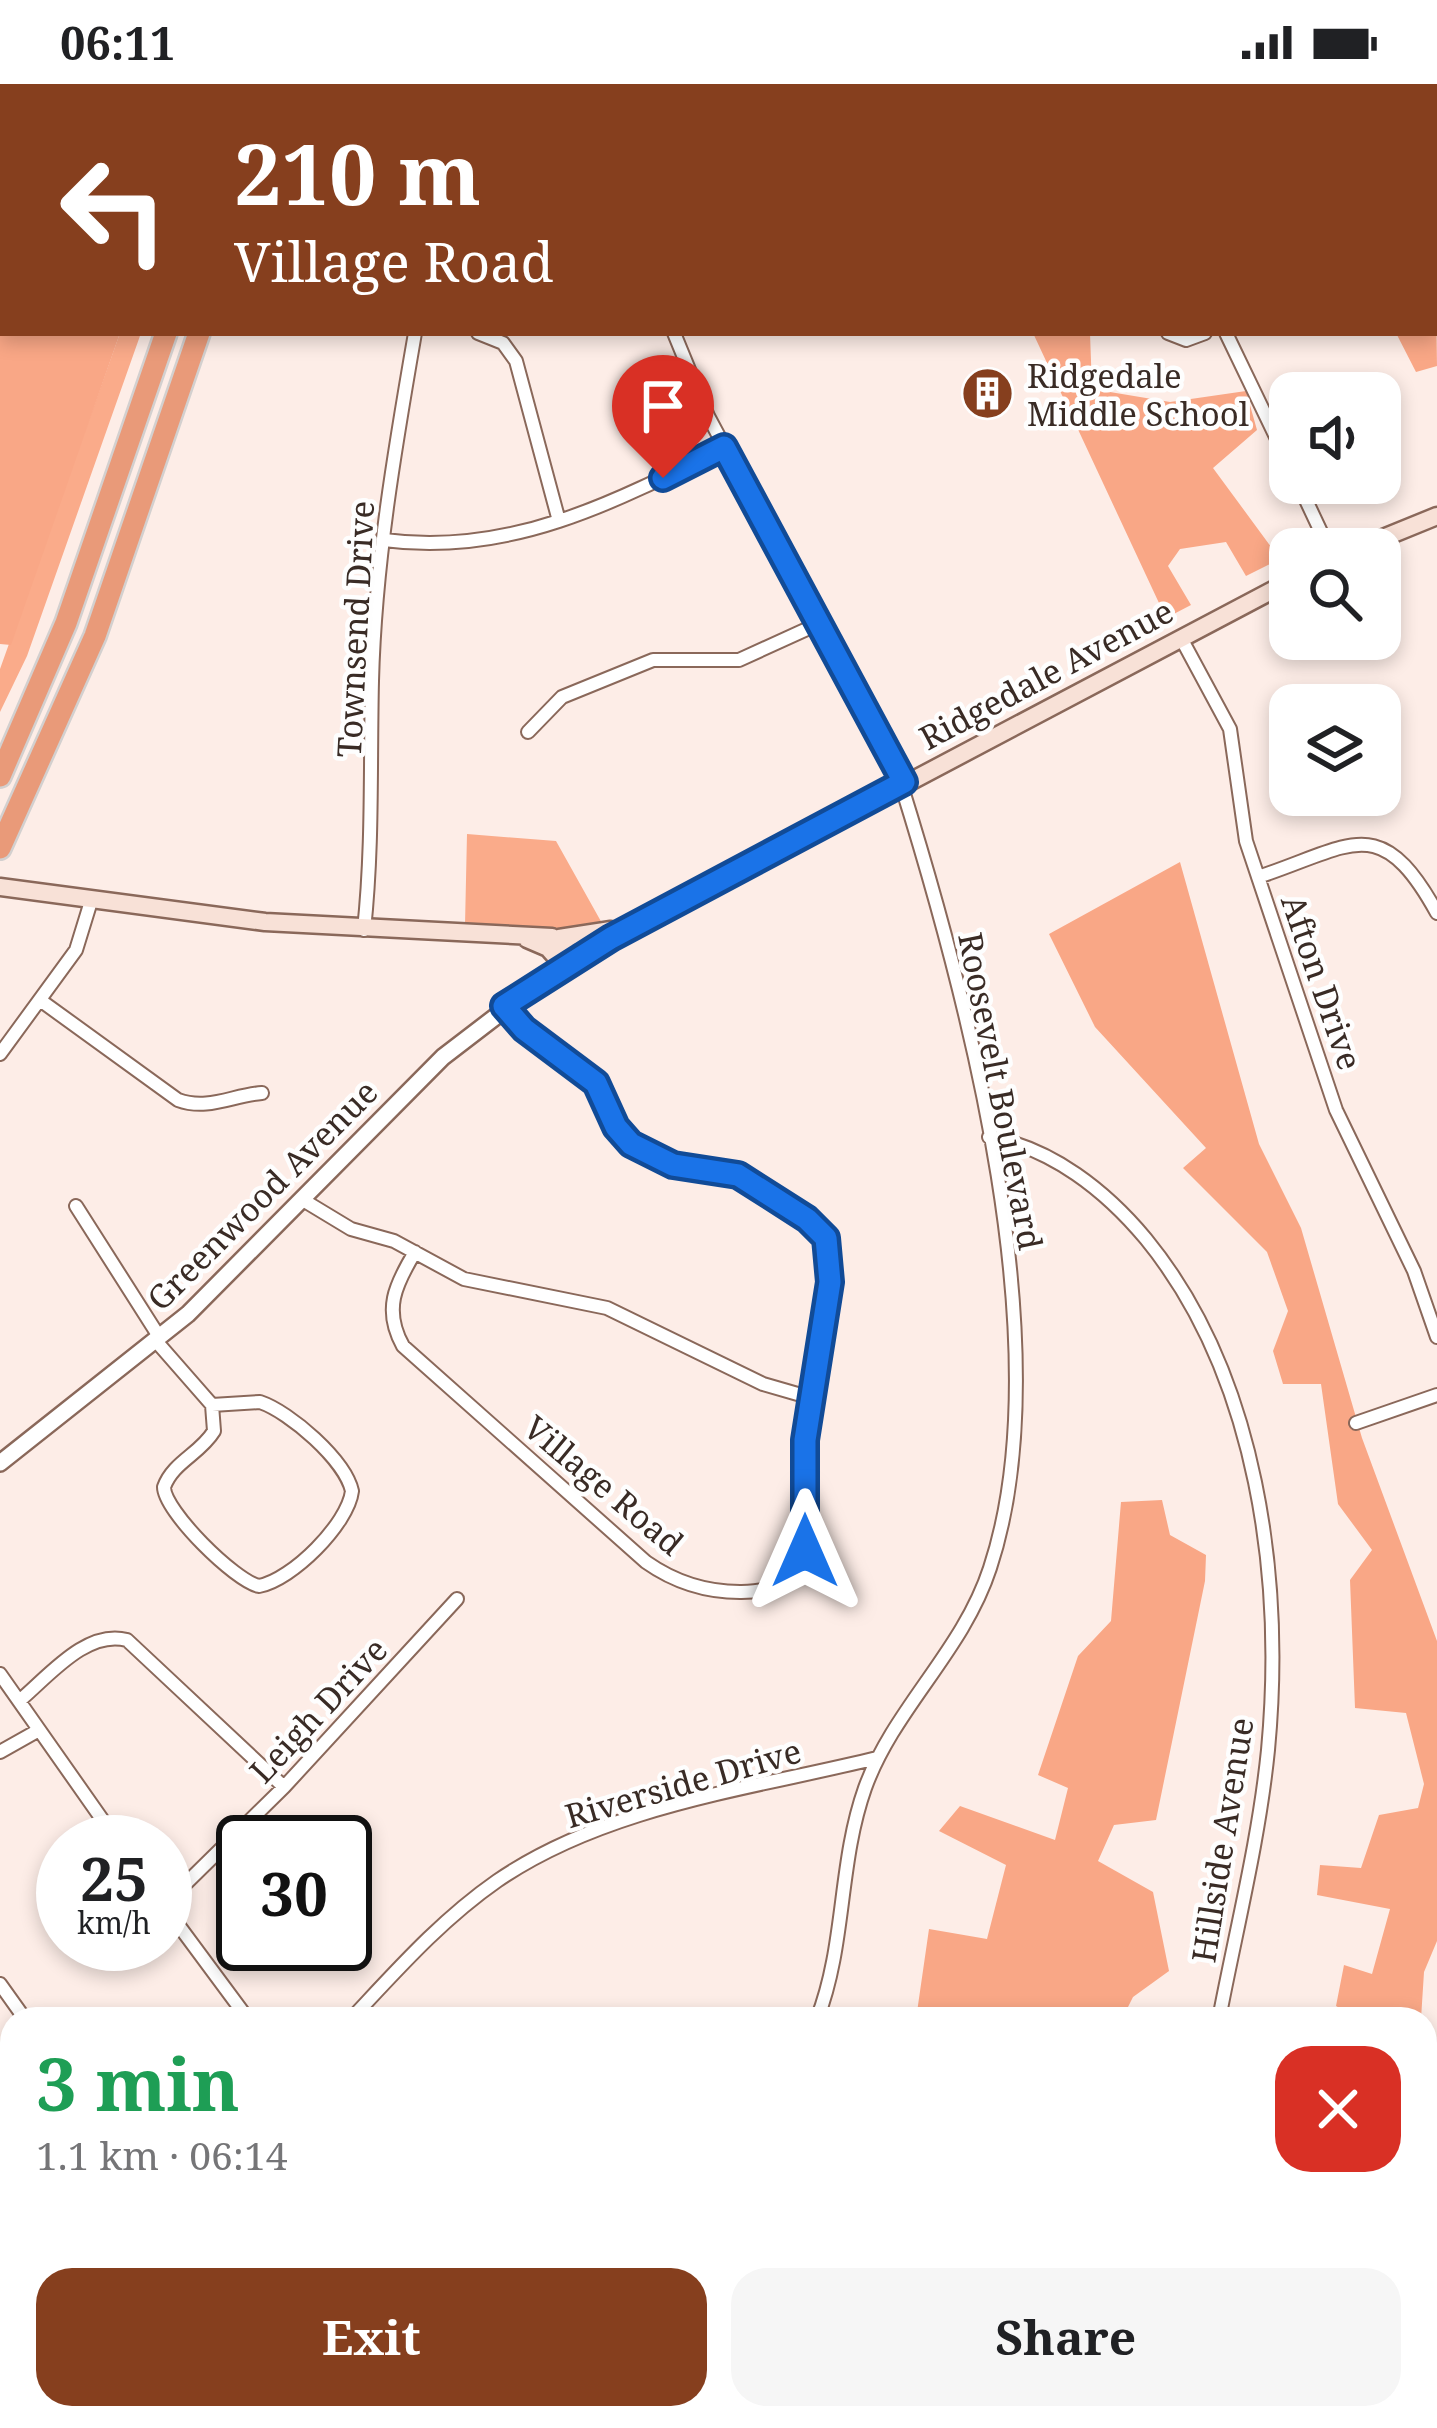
<!DOCTYPE html>
<html lang="en">
<head>
<meta charset="utf-8">
<style>
	:root { --surface:#fff; --page:#f6f6f6; --text:#202124; --muted:#757577; --accent:#863f1e }
	body { margin:0; font-family:"Noto Serif",serif; background:var(--page); color:var(--text); height:100vh; display:flex; flex-direction:column; font-size:45px; white-space:nowrap }
	* { box-sizing:border-box; margin:0 }
	p { font-size:39px; color:var(--muted) }
	.icon { flex:none; width:66px; height:66px; fill:none; stroke:currentColor; stroke-width:2; stroke-linecap:round; stroke-linejoin:round }
	.map { position:relative; flex:1; overflow:hidden }
	.sheet { position:absolute; left:0px; top:1923px; width:1437px; height:423px; display:flex; flex-direction:column; background:var(--surface); border-radius:36px 36px 0 0; box-shadow:0 6px 18px #0003 }
	.sheet>* { flex:none }
	.banner { position:absolute; left:0px; top:0px; width:1437px; height:252px; box-shadow:0 6px 18px #0003; background:#863f1e; color:#fff; overflow:hidden }
	.tools { position:absolute; left:1269px; top:288px; display:grid; gap:24px }
	.tools a { display:grid; place-items:center; width:132px; height:132px; border-radius:24px; background:var(--surface); box-shadow:0 6px 18px #0003; font-size:60px }
	.speed { position:absolute; left:36px; top:1731px; display:flex; gap:24px; font-size:60px; font-weight:700; text-align:center }
	.speed>* { display:grid; place-content:center; width:156px; height:156px; border-radius:50%; background:var(--surface); box-shadow:0 6px 18px #0003; line-height:1 }
	.speed small { font-size:30px; font-weight:400 }
	.speed .limit { border:6px solid #111; border-radius:18px; background:#fff; color:#111 }
	.pin { position:absolute; display:grid; place-items:center; width:102px; height:102px; color:#fff; margin:-123px -51px; border-radius:50% 50% 50% 0; rotate:-45deg; box-shadow:0 0 12px #0007 }
	.pin .icon { rotate:45deg }
	.me { position:absolute; width:132px; margin:-66px; rotate:0deg; stroke-linejoin:round; filter:drop-shadow(0 0 9px #0008) }
	.turn { display:flex; align-items:center; gap:42px; height:252px; padding:0 36px; font-size:54px }
	.turn .icon { width:156px; height:156px; stroke-width:2.5 }
	.turn b { display:block; font-size:84px; line-height:102px }
	.round { display:grid; place-items:center; flex:none; width:126px; height:126px; border-radius:36px; background:var(--page) }
	.summary { display:flex; align-items:center; justify-content:space-between; height:204px; padding:0 36px }
	h1 { font-size:72px; font-weight:700; line-height:90px; color:#1e9e55 }
	.cta { display:flex; gap:24px; margin-top:auto; padding:24px 36px }
	.cta a { flex:1; height:138px; border-radius:36px; background:var(--accent); color:#fff; font-size:48px; font-weight:700; line-height:138px; text-align:center }
	.cta a+a { background:var(--page); color:var(--text) }
	.status { display:flex; justify-content:space-between; align-items:center; height:84px; padding:0 60px; background:var(--surface); direction:ltr }
	.status svg { height:33px; fill:currentColor }
	.map>svg:first-child { display:block }
	.green { fill:#faab8a }
	.forest { fill:#f9a786 }
	.lines { fill:none; stroke-linecap:round; stroke-linejoin:round }
	.minor-casing { stroke:#8a685a; stroke-width:16 }
	.tertiary-casing { stroke:#8a685a; stroke-width:20 }
	.secondary-casing { stroke:#8a685a; stroke-width:21 }
	.motorway-casing { stroke:#d3d0cf; stroke-width:26 }
	.minor { stroke:#fff; stroke-width:12 }
	.tertiary { stroke:#fff; stroke-width:15 }
	.secondary { stroke:#f8e1d7; stroke-width:16 }
	.motorway { stroke:#e99a79; stroke-width:21 }
	.route-casing { stroke:#114b97; stroke-width:30 }
	.route { stroke:#1a73e8; stroke-width:21 }
	.labels { text-anchor:middle; dominant-baseline:central; stroke-width:9; stroke-linejoin:round; paint-order:stroke }
	.poi-label { font-size:33px; fill:#392b25; stroke:#fefefe; text-anchor:start }
	.street-label { font-size:33px; fill:#392b25; stroke:#fefefe }
</style>
</head>
<body>
<div class="status"><b>06:11</b><svg viewBox="0 0 49 12"><path d="M0 12V9h3v3zM5 12V6h3v6zM10 12V3h3v9zM15 12V0h3v12zM26 1h20v11H26zM47 4h2v5h-2z"/></svg></div>
<div class="map">
<svg width="1437" height="2344" viewBox="0 0 1437 2344">
	<rect width="100%" height="100%" fill="#fdede7"/>
	<path class="green" d="M120,249H141L27,572L0,628V585Z
		M467,750L556,757L603,841L592,847L465,841Z"/>
	<path class="forest" d="M0,0H184L3,3V249H120L11,561L0,560Z
		M1434,78L1437,282L1416,288L1396,249H1434Z
		M1033,249H1090L1092,305L1170,318L1246,307L1257,346L1213,384L1280,475L1246,492L1226,458L1180,465L1168,482L1191,521L1166,534Z
		M1180,778L1259,1060L1301,1144L1362,1354L1437,1557V1857L1424,1888L1421,1935H1358L1336,1922L1344,1881L1372,1890L1390,1825L1317,1811L1320,1781L1361,1784L1379,1731L1418,1724L1424,1700L1406,1629L1355,1624L1350,1496L1372,1466L1338,1420L1321,1300H1283L1273,1267L1288,1227L1267,1168L1183,1084L1206,1064L1095,943L1049,850Z
		M1162,1416L1170,1451L1206,1471L1205,1497L1156,1736L1114,1741L1098,1777L1153,1808L1169,1887L1133,1913L1122,1935H916L929,1845L987,1855L1006,1781L939,1747L960,1722L1055,1756L1068,1704L1038,1691L1078,1572L1111,1537L1121,1418Z
		M0,2028L12,2042V2107L0,2093Z
		M1223,2334H1343L1375,2344H1247Z"/>
	<g class="lines">
		<defs>
			<path id="minor" d="M592,0L594,3
				M1038,0L1040,3
				M1301,0L1302,3
				M427,3V0
				M478,249L503,259L516,277L559,437
				M674,249L708,332L904,698
				M1168,249L1186,256L1205,249
				M1226,249L1290,382
				M1298,399L1329,465
				M384,456C509,473 616,418 724,363
				M1181,554L1230,645L1246,757L1336,1026L1414,1187L1437,1253
				M528,648L562,613L653,576H739L818,540
				M1258,793C1352,762 1380,726 1437,829
				M364,846C373,762 370,681 372,597C375,480 395,364 415,249
				M40,916L178,1016C208,1027 233,1011 262,1009
				M0,970L76,866L92,814
				M989,1053C1052,1064 1106,1107 1146,1155C1258,1292 1284,1496 1268,1666C1259,1756 1236,1846 1219,1935
				M303,1116L351,1145L394,1157L464,1195L607,1224L763,1300L808,1313
				M76,1122L160,1254
				M415,1168C395,1201 383,1226 403,1262L646,1478C673,1497 706,1508 740,1508C830,1509 803,1416 805,1358C806,1328 810,1298 815,1268C821,1234 843,1183 824,1152C807,1127 754,1095 726,1086C695,1077 668,1083 638,1065C612,1050 613,1020 595,998C570,968 529,955 504,923
				M156,1257L212,1321
				M260,1318C290,1328 345,1376 352,1407C348,1440 292,1496 259,1502C235,1497 164,1427 164,1403C173,1378 200,1370 214,1347L212,1321Z
				M1356,1339L1437,1311
				M0,1590L118,1758
				M19,1617C48,1593 86,1545 127,1556L284,1703
				M0,1668L39,1646
				M165,1820L284,1703L457,1515
				M165,1823L248,1935
				M0,1900L25,1935
				M351,1935C397,1886 441,1836 497,1797C606,1722 751,1705 877,1674
				M817,1935C846,1861 838,1780 865,1704C894,1624 963,1567 990,1484C1062,1266 968,915 901,700
				M1425,2246L1437,2249
				M361,2334L363,2344
				M855,2334V2344"/>
			<path id="tertiary" d="M0,1379L188,1230L443,973L563,881
				M0,2210L12,2218
				M895,2334L909,2344"/>
			<path id="secondary" d="M1356,465L1437,432
				M0,803L265,838L552,853L577,874
				M559,854L611,846
				M527,855L548,864L563,881L1290,497"/>
			<path id="motorway" d="M234,3V0
				M268,3L269,0
				M0,692L66,539L166,249
				M0,764L95,552L199,249"/>
		</defs>
		<use href="#minor" class="minor-casing"/>
		<use href="#tertiary" class="tertiary-casing"/>
		<use href="#secondary" class="secondary-casing"/>
		<use href="#motorway" class="motorway-casing"/>
		<use href="#minor" class="minor"/>
		<use href="#tertiary" class="tertiary"/>
		<use href="#secondary" class="secondary"/>
		<use href="#motorway" class="motorway"/>
	</g>
	<g class="lines">
		<defs>
			<path id="route" d="M663,394L724,363L904,698L611,854L504,922L524,945L596,999L616,1043L631,1060L673,1081L738,1091L807,1135L826,1154L830,1198L805,1356V1467"/>
		</defs>
		<use href="#route" class="route-casing"/>
		<use href="#route" class="route"/>
	</g>
	<defs>
		<symbol id="building-disc" viewBox="-11 -11 22 22"><circle r="9.5" fill="#863f1e" stroke="#fefefe"/><path d="M-4-6H4V6H1V3H-1V6H-4ZM-2.5-4.3h1.7v1.8h-1.7ZM.8-4.3h1.7v1.8H.8ZM-2.5-1h1.7V.8h-1.7ZM.8-1h1.7V.8H.8Z" fill="#fff"/></symbol>
	</defs>
	<g fill-rule="evenodd">
		<use href="#building-disc" x="958" y="280" width="59" height="59"/>
	</g>
	<g class="labels">
		<g class="poi-label">
			<text x="1027" y="291">Ridgedale<tspan x="1027" dy="38">Middle School</tspan></text>
		</g>
		<g class="street-label">
			<text transform="translate(355 545) rotate(-87)">Townsend Drive</text>
			<text transform="translate(1046 590) rotate(-28)">Ridgedale Avenue</text>
			<text transform="translate(1322 898) rotate(71)">Afton Drive</text>
			<text transform="translate(1001 1007) rotate(79)">Roosevelt Boulevard</text>
			<text transform="translate(262 1111) rotate(-45)">Greenwood Avenue</text>
			<text transform="translate(604 1401) rotate(40)">Village Road</text>
			<text transform="translate(318 1626) rotate(-47)">Leigh Drive</text>
			<text transform="translate(683 1699) rotate(-16)">Riverside Drive</text>
			<text transform="translate(1222 1756) rotate(-81)">Hillside Avenue</text>
		</g>
	</g>
</svg>
<div class="tools">
<a><svg class="icon" aria-label="sound" viewBox="0 0 24 24"><path d="M4 9h4l5-4v14l-5-4H4zM17 9q2 3 0 6"/></svg></a>
<a><svg class="icon" aria-label="search" viewBox="0 0 24 24"><circle cx="10" cy="10" r="6"/><path d="M15 15l6 6"/></svg></a>
<a><svg class="icon" aria-label="layers" viewBox="0 0 24 24"><path d="M12 4l9 5-9 5-9-5zM3 14l9 5 9-5"/></svg></a>
</div>
<div class="speed"><div>25<small>km/h</small></div><div class="limit">30</div></div>
<div class="pin" style="left:663px;top:394px;background:#d93025"><svg class="icon" aria-label="arrive" viewBox="0 0 24 24"><path d="M6 21V4h12l-3 4 3 4H6"/></svg></div>
<svg class="me" style="left:805px;top:1467px" viewBox="-20 -20 40 40"><path d="M0-17L14 15 0 8-14 15z" fill="#1a73e8" stroke="#fff" stroke-width="4"/></svg>
<div class="banner">
<div class="turn"><svg class="icon" aria-label="left" viewBox="0 0 24 24"><path d="M17 20v-9H6M10 6l-5 5 5 5"/></svg><div><b>210 m</b>Village Road</div></div>
</div>
<section class="sheet">
<div class="summary"><div><h1>3 min</h1><p>1.1 km · 06:14</p></div><a class="round" style="background:#d93025;color:#fff"><svg class="icon" aria-label="close" viewBox="0 0 24 24"><path d="M6 6l12 12M18 6L6 18"/></svg></a></div>
<div class="cta"><a>Exit</a><a>Share</a></div>
</section>
</div>
</body>
</html>
